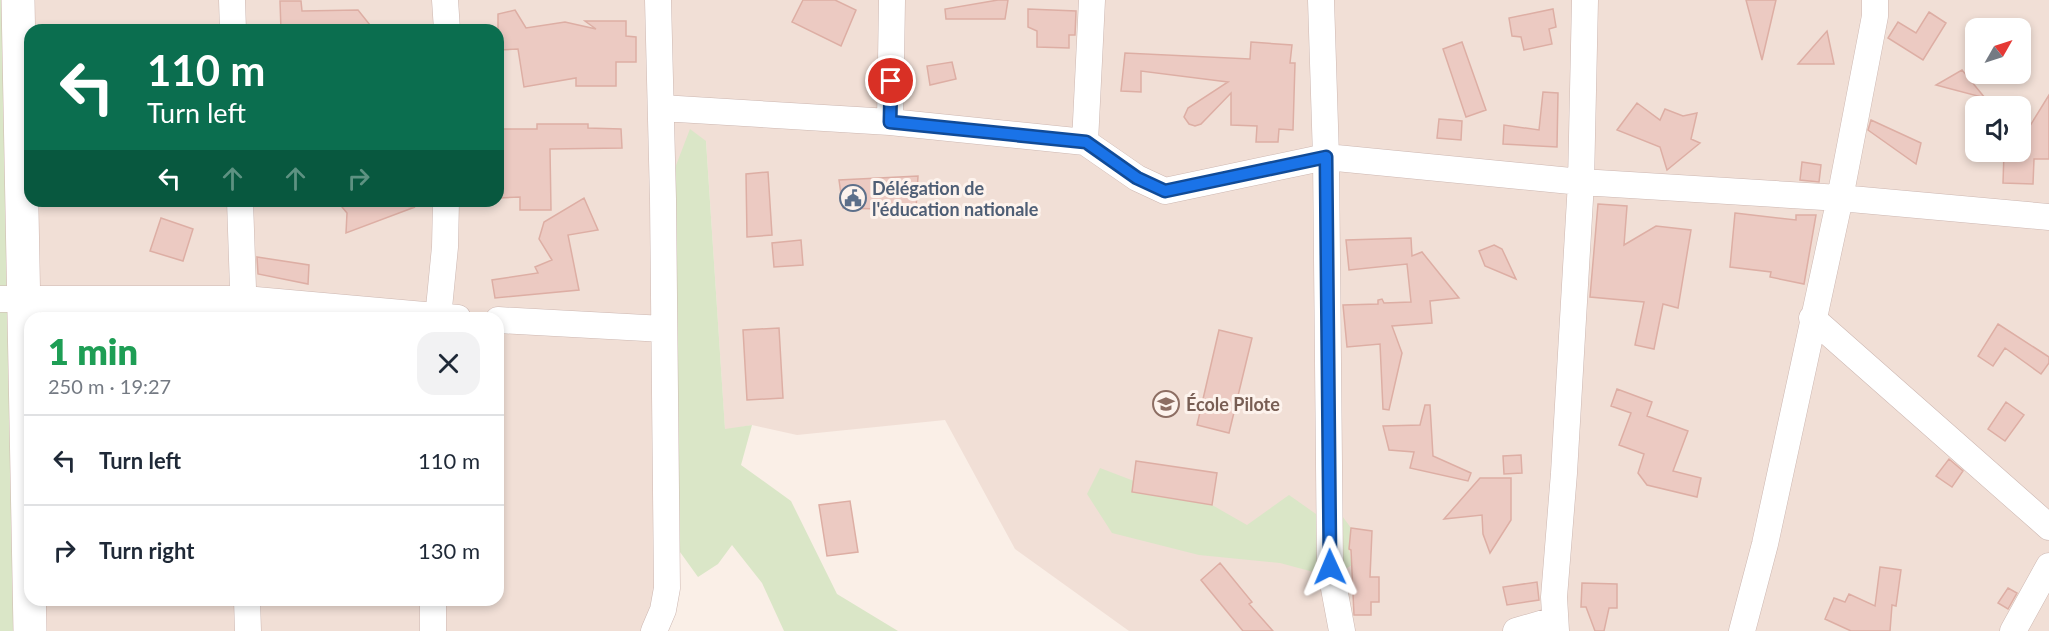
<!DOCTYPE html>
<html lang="en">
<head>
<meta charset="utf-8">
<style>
	:root { --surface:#fff; --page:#f2f2f3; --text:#1f2937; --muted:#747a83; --line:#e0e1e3 }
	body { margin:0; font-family:Lato,sans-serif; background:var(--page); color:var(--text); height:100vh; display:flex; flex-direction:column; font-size:22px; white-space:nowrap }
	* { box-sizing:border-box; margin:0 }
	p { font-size:20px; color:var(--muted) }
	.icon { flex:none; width:33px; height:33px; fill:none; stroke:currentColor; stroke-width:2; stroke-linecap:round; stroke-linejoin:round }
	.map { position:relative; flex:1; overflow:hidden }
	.drawer { position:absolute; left:24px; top:312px; width:480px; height:294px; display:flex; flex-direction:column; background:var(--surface); border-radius:18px; box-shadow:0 3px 9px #0003 }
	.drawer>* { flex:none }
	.top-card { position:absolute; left:24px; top:24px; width:480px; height:183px; border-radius:18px; box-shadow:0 3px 9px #0003; background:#0b6e4f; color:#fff; overflow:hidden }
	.needle { width:39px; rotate:51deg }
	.buttons { position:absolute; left:1965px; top:18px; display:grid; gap:12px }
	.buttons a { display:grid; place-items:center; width:66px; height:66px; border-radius:12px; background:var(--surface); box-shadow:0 3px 9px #0003; font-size:30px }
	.pin { position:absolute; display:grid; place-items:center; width:51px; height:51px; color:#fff; margin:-26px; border:3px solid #fff; border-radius:50%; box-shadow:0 2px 6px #0007 }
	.me { position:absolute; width:66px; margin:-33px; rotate:359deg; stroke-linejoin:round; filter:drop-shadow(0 0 4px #0008) }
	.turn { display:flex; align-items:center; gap:21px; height:126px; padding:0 24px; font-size:27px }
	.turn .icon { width:78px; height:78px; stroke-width:2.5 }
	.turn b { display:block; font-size:42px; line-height:51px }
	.lanes { display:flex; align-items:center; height:57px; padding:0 24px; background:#0003; justify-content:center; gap:30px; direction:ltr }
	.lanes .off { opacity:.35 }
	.round { display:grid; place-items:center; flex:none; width:63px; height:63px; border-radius:18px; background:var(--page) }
	.headline { display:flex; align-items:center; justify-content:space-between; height:102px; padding:0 24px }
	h1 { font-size:36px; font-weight:800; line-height:45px; color:#1e9e55 }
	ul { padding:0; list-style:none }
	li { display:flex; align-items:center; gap:18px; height:90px; padding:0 24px; border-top:2px solid var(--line) }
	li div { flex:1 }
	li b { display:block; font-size:22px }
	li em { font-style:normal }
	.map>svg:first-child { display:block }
	.residential { fill:#f1dfd6; fill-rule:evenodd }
	.green { fill:#dae6c7 }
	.building { fill:#eccac2; stroke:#ddaea4; stroke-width:1.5 }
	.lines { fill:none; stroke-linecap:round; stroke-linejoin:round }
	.street-casing { stroke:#cdb7b1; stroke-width:27 }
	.secondary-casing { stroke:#cfb6af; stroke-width:34 }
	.street { stroke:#fff; stroke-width:26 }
	.secondary { stroke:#fff; stroke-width:33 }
	.route-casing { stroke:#114b97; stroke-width:15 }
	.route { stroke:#1a73e8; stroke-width:10 }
	.labels { text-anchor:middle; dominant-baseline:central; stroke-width:6; stroke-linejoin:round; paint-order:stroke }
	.service-label { font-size:18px; font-weight:bold; fill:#4e5e75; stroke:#fdf3ed; text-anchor:start }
	.education-label { font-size:18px; font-weight:bold; fill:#785e54; stroke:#fdf3ed; text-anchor:start }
</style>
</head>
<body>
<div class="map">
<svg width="2049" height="631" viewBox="0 0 2049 631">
	<rect width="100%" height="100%" fill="#faefe7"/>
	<path class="residential" d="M0,0H2049V631H1129L1015,549L945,420L797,435L752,425L725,430L706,141L663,199L678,441L664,582L650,631H0ZM1976,28H2020V74H1976ZM30,30H498V201H30ZM1976,106H2020V152H1976ZM30,318H498V600H30Z"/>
	<path class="green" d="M0,0H18L30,631H0Z
		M690,129L706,141L725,429L752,425L741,465L791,501L837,594L898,631H784L762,583L732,545L718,564L698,577L680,552L678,441L663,199Z
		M1100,468L1134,481L1132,492L1212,505L1247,525L1289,495L1316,514L1340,513L1351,528L1349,549L1352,565L1332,577L1280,563L1199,555L1112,533L1087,494Z"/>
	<path class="building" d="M803,0H835L856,10L841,46L792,22Z
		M998,0H1008L1005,19H946L945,9Z
		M1746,0H1776L1762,60Z
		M280,1H301L302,11L358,10L374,30H281Z
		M1028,9L1076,11L1075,35H1069V48L1037,47V31L1028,27Z
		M1553,9L1556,27L1549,29L1552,44L1524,50L1521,37L1512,36L1509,18Z
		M515,10L526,28L565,22L596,29L585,21H626V36L636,37V62H616V86H576V78L524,87L518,49L498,50V14Z
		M1929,12L1946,23L1923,60L1888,38L1898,22L1916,33Z
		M1827,31L1834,64H1798Z
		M1251,42L1292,45L1290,63H1295L1293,130L1279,129L1278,142H1256L1257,126L1231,125V93L1201,124L1195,126L1189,124L1184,117L1188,108L1228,82L1141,71V92L1121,91L1125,53L1250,59Z
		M1462,42L1486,110L1466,117L1443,49Z
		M952,62L956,79L930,85L927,66Z
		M1962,70L1985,98L1936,85Z
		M1543,92L1558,93L1557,147L1503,144L1504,125L1539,130Z
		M2049,95V159H2034L2033,184L2003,183L2004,152H2020V142Z
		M1637,103L1660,120L1665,109L1683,116L1697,113L1691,139L1700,143L1667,170L1660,147L1617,130Z
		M1439,119L1462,121L1461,140L1437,138Z
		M1871,120L1921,143L1916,164L1868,130Z
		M537,124H588V128L621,129L622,148L550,149L551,210H520V197L498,198V180H502L501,129H537Z
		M1802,162L1821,165L1819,182L1800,180Z
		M768,172L772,235L747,237L746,174Z
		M918,176L916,210L843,208L839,180Z
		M584,198L598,230L568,235L579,290L495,298L492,280L538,273L535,267L552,260L539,239L544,222Z
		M337,201H355L415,207L346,233L347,213Z
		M1598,204L1627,206L1624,245L1656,226L1691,230L1678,308L1663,304L1654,349L1635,345L1644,302L1590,297Z
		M1735,213L1796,220V215H1816L1804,284L1770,277L1771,272L1730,267Z
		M161,218L193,229L183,261L150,251Z
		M1411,238L1412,256L1422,252L1459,298L1430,301L1432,323L1392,326L1402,353L1389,410L1383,409L1380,344L1347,347L1343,305L1378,304V300L1382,299L1384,303L1411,302L1407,264L1349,270L1346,240Z
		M801,240L803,265L774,267L772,243Z
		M1494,245L1502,249L1516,279L1485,266L1479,251Z
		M257,257L309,265L308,284L258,274Z
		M1998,324L2049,357V363L2041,374L2005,348L1993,366L1978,356Z
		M779,328L783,398L747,400L743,330Z
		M1219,330L1252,338L1229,433L1197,425Z
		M1617,389L1652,402L1647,416L1688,431L1673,471L1701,478L1697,497L1647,485L1638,473L1644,454L1619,445L1631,413L1611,406Z
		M2006,402L2024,415L2005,441L1988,429Z
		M1425,405H1430L1433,456L1471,473L1468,481L1410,468L1414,452L1389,450L1383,426L1420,425Z
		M1521,455L1522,473L1504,474L1503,456Z
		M1949,459L1963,471L1952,487L1936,476Z
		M1136,461L1217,473L1212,505L1132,492Z
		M1480,478H1511V520L1490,553L1483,534L1482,515L1444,519Z
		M850,501L858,552L827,556L819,505Z
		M1351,528L1372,531L1370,577H1379V602H1371V615H1354L1351,550L1349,549Z
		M1220,563L1252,602L1249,604L1273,631H1243L1201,580Z
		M1880,567L1901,570L1896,606L1892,605L1890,631H1851L1825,619L1834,598L1845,602L1849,594L1875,606Z
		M1537,582L1539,600L1507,605L1503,587Z
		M1582,583L1617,584V608H1609L1604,631H1595L1586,607H1581Z
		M2008,588L2017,593L2008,609L1998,603Z"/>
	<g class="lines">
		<defs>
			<path id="street" d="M232,0L233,30
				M445,0L447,30
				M1321,0L1326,157L1330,567L1342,631
				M1875,0V16L1840,198L2049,217
				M661,108L890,122L1085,142L1137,178L1165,191L1326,157L1581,182L1840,198L1765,544L1742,631
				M890,122L892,0
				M1085,142L1092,0
				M240,201L244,318
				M0,299H244L458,318
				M438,318L445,247L446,201
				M1812,318L2049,527
				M498,320L664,329
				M247,600L248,631
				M433,631V600
				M654,631L663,610L667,588L663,199L658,0
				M1516,631L1554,620
				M1556,631L1554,597L1564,473L1581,182L1585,0
				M2013,631L2049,566"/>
			<path id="secondary" d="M18,0L30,631"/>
		</defs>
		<use href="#street" class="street-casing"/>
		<use href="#secondary" class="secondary-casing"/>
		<use href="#street" class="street"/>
		<use href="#secondary" class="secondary"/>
	</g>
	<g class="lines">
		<defs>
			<path id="route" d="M891,81L890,122L1086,142L1137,178L1165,191L1326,157L1330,567"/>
		</defs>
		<use href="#route" class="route-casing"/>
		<use href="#route" class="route"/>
	</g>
	<defs>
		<symbol id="civic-ring" viewBox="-11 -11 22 22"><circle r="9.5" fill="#fdf3ed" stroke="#5c6f8a" stroke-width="1.5"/><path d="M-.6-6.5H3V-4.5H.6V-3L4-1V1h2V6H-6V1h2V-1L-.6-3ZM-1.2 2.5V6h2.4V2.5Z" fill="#5c6f8a"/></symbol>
		<symbol id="school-ring" viewBox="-11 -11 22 22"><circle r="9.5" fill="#fdf3ed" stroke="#8d6e63" stroke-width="1.5"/><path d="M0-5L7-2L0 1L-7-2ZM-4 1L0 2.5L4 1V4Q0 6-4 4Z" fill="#8d6e63"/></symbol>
	</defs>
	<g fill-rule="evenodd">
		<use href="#civic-ring" x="838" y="183" width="30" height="30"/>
		<use href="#school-ring" x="1151" y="389" width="30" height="30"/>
	</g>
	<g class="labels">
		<g class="service-label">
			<text x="872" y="188">Délégation de<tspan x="872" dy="21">l'éducation nationale</tspan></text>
		</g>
		<g class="education-label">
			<text x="1186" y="404">École Pilote</text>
		</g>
	</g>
</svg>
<div class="buttons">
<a><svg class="needle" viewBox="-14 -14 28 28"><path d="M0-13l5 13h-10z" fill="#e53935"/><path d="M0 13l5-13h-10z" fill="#747a83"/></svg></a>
<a><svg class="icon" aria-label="sound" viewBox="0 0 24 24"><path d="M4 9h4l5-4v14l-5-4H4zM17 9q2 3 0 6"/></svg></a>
</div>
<div class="pin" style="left:891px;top:81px;background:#d93025"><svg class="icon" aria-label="arrive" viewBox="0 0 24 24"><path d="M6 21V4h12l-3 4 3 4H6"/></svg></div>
<svg class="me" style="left:1330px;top:567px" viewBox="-20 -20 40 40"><path d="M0-17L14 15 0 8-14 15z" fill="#1a73e8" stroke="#fff" stroke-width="4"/></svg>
<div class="top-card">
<div class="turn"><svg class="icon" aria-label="left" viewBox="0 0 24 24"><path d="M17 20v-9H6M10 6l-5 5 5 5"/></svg><div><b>110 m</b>Turn left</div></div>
<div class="lanes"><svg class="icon" aria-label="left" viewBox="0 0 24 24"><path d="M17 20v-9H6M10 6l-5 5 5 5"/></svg><svg class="icon off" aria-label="ahead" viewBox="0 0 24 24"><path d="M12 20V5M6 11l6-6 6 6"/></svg><svg class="icon off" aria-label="ahead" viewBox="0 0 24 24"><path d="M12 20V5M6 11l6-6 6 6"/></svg><svg class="icon off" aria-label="right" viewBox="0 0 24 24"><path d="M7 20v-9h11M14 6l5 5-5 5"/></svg></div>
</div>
<section class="drawer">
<div class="headline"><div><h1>1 min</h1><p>250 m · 19:27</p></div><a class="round"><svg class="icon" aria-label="close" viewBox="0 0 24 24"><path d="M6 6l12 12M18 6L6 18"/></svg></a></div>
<ul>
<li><svg class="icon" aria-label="left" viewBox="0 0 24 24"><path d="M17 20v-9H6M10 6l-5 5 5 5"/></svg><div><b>Turn left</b></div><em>110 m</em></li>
<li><svg class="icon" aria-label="right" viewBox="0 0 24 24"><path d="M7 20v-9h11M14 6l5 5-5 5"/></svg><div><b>Turn right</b></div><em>130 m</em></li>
</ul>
</section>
</div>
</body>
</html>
